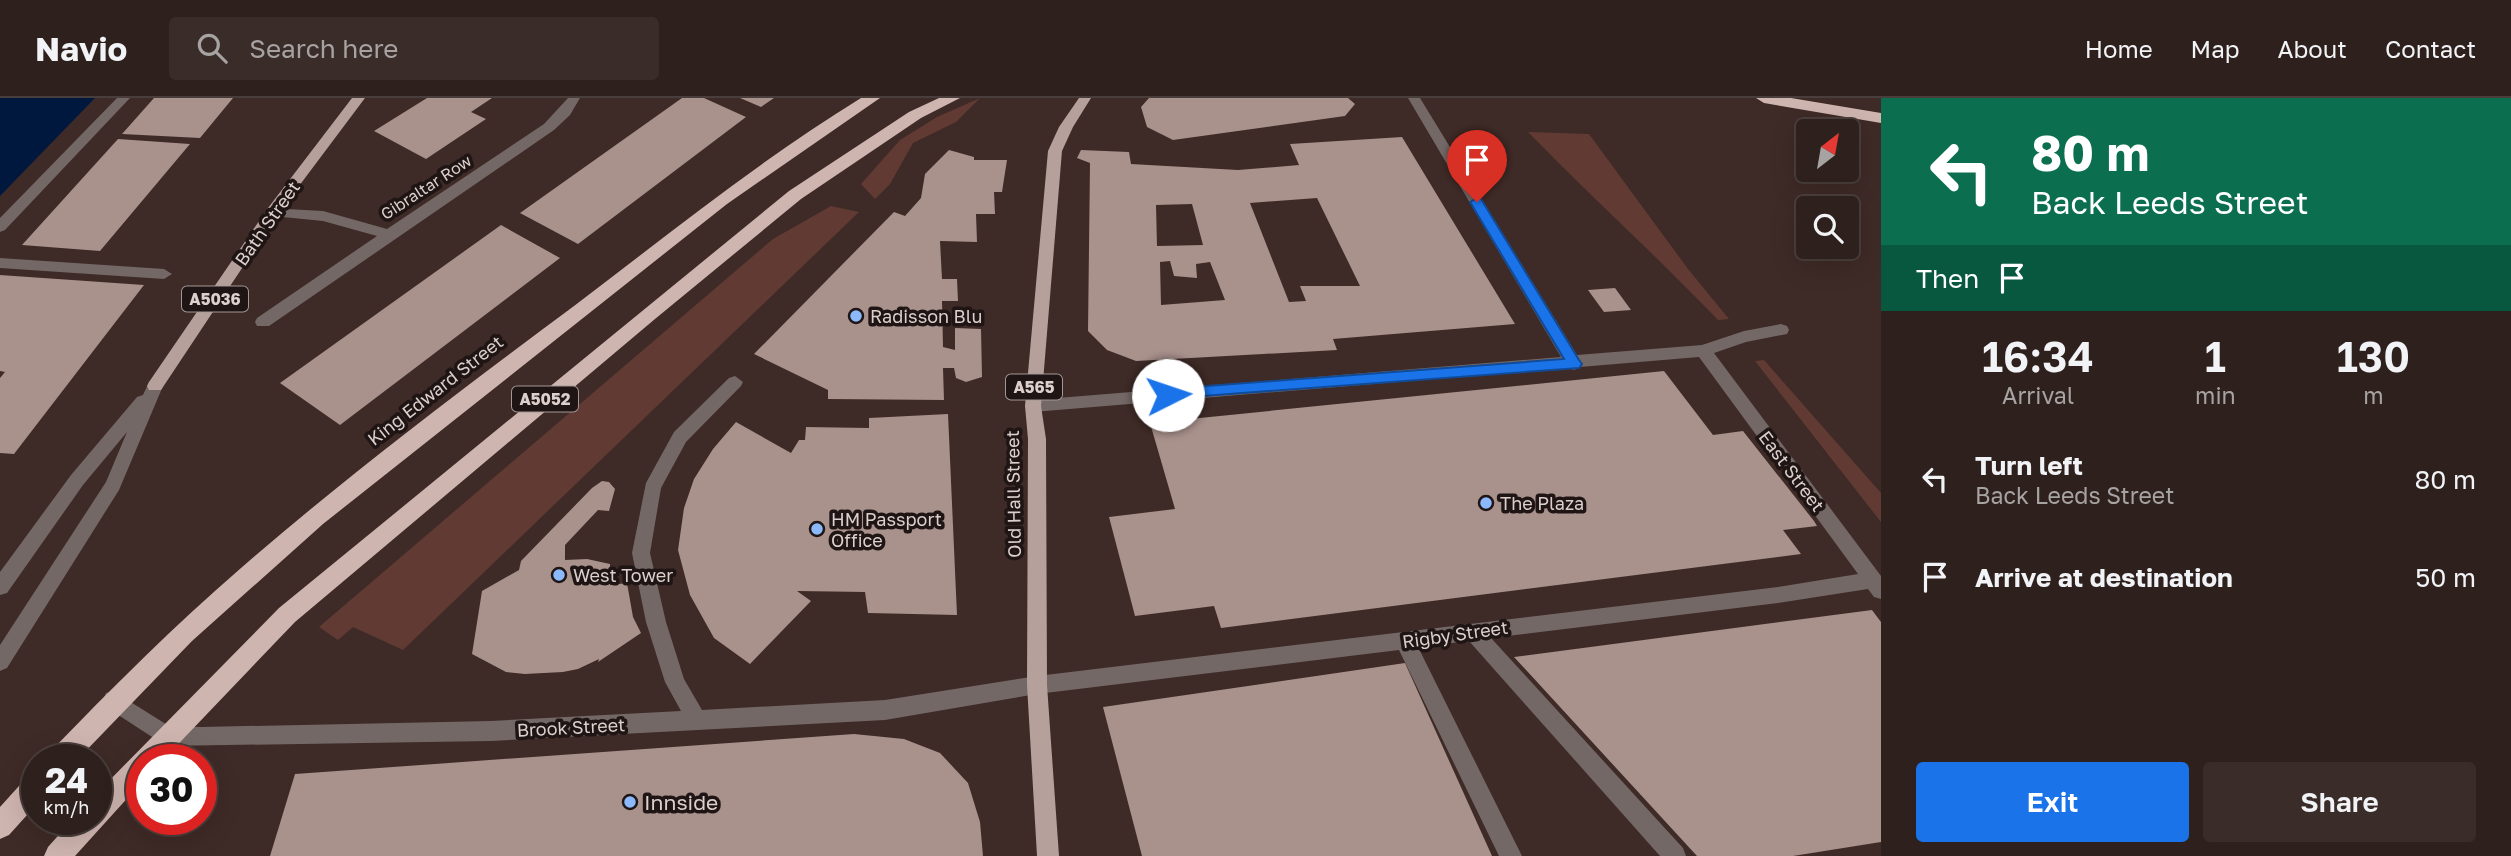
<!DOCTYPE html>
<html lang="en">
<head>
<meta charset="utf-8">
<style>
	:root { --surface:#2e201c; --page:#3a2d29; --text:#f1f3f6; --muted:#a7a3a3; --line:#493e3b; --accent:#1a73e8 }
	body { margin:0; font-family:"Golos Text",sans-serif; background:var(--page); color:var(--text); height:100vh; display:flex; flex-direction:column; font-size:26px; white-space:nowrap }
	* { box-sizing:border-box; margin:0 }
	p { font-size:23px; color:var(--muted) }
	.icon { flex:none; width:38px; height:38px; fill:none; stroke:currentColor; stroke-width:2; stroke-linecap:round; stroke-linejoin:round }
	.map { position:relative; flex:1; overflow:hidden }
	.details { display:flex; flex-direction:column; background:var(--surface); width:630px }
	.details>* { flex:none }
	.top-card { background:#0b6e4f; color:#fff; overflow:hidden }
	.needle { width:46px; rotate:31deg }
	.buttons { position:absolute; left:1796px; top:21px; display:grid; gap:14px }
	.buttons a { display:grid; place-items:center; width:63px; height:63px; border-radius:7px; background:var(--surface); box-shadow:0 7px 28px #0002,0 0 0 2px var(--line); font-size:35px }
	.speed { position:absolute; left:21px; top:646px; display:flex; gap:14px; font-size:35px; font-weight:700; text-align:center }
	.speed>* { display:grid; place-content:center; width:91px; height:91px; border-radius:50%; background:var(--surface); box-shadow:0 7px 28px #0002,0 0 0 2px var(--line); line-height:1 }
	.speed small { font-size:18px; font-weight:400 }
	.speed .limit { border:10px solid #d22; background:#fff; color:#111 }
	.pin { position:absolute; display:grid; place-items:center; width:60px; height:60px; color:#fff; margin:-72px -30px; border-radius:50% 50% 50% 0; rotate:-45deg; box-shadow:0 0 7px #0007 }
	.pin .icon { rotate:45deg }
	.me { position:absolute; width:77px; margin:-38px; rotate:86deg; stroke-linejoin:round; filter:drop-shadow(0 0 5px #0008) }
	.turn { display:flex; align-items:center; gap:24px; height:147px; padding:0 35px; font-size:32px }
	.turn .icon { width:91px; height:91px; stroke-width:2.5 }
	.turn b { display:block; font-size:49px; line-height:60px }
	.then { display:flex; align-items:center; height:66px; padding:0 35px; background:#0003; gap:14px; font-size:26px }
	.eta { display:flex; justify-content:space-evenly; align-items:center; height:119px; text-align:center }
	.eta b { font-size:42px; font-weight:600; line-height:49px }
	.button { display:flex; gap:14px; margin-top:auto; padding:14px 35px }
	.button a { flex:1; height:80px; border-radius:7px; background:var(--accent); color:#fff; font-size:28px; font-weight:600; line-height:80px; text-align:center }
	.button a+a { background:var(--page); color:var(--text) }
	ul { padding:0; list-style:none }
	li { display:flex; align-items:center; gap:21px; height:98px; padding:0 35px }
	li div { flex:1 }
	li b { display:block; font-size:26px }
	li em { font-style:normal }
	header { display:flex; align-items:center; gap:42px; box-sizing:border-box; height:98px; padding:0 35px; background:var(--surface); border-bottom:2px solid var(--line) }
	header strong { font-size:33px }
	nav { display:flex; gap:38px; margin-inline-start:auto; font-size:24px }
	.search { width:490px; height:63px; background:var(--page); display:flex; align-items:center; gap:18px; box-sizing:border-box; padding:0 24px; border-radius:7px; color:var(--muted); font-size:26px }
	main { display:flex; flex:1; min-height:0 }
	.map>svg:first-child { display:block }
	.green { fill:#613b33 }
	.water { fill:#01183e }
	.building { fill:#a9918c; fill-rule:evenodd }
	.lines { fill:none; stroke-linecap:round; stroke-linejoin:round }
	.minor { fill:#736866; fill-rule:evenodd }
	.major { fill:#b5a09b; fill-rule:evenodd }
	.highway { fill:#cfb5b0; fill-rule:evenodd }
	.route { fill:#1a73e8; stroke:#114b97; stroke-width:2 }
	.poi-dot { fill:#8cb9fc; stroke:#1e1514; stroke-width:2.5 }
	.labels { text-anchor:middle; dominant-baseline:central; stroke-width:7; stroke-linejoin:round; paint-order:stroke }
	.far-street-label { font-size:16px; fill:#dccfcc; stroke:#1e1514 }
	.shield { fill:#1e1514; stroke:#a39795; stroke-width:2 }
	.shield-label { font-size:16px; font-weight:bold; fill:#dccfcc }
	.street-label { font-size:18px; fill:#dccfcc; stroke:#1e1514 }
	.poi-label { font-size:18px; fill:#dccfcc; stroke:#1e1514; text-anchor:start }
	.near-poi-label { font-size:21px; fill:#dccfcc; stroke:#1e1514; text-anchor:start }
</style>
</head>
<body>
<header>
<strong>Navio</strong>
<div class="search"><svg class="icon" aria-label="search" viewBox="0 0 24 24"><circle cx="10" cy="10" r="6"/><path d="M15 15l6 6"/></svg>Search here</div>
<nav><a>Home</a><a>Map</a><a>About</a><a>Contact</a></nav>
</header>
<main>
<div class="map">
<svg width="1881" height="758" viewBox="0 0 1881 758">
	<rect width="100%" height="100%" fill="#3e2a26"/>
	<path class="green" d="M980,0L956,24L913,45L890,86L875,101L861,86L900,42L937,19Z
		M1528,34L1589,36L1688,171L1729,221L1718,222C1656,157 1590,98 1528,34Z
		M831,108L859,114L403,552L353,529L338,542L319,529L773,141Z
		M1764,262L1881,395V424L1755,263Z"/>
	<path class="water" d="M0,0H95L0,98Z"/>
	<path class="building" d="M154,0H233L200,40L122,36Z
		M427,0H492L471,14L486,21L426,61L374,33Z
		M682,0H704L746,19L578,146L520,115Z
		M740,0H774L761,9Z
		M1149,0H1348L1355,6L1345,18L1173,42L1147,29L1141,9Z
		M1402,39L1515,226L1333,241L1337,252L1136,263L1107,252L1088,233L1090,65L1077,60L1081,52L1129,54L1131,66L1238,72L1299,67L1290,46ZM1317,100L1360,188H1300L1306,203L1289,204L1250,105ZM1192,106L1203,147L1157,148L1156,107ZM1170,163L1174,178L1197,180L1196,166L1210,164L1225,202L1161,207L1160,164Z
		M118,41L190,46L100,153L22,147Z
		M949,52L974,59V62H1007L1002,94H994L995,116H976L977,144L940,143L942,181H957L958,203H942L943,249L955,252V230L981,231L982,279L966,284L956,280L954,270H943L944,302L828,301V292L754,256L894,114L905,118L921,100L925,76Z
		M501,127L560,160L340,327L280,285Z
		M0,177L144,187L14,356L0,355V280L5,274L0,273Z
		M1615,190L1631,212L1604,214L1588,192Z
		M1664,273L1713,337L1743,333L1814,423L1817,428L1783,432L1801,456L1221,530L1214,508L1135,518L1109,419L1175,411L1150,325Z
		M948,316L957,517L868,515L865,494L797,493L811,503L750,566L714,540L690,497L678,452L684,410L694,381L713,351L736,324L791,355L799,342H805L806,329L869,330V320Z
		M602,383L609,384L615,391L609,413L598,412L565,447V462L587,461L610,466V487L627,485L633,519L641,535L598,564L599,561L578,571L563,574L525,576L506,574L472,556L482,493L519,472L521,463L592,390Z
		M1872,512L1881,524V744L1793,758H1697L1514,559Z
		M1405,565L1492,758H1142L1103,609Z
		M854,636L904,641L940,655L968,685L980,724L983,758H270L295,676Z"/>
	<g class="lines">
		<path class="minor" d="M117,0H130L5,132L0,134V120Z
			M568,0H580L570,17L554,32L269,228H257L255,224L257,220L377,138L323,123L273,118L266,113L268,110L323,113L387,131L544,26Z
			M1408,0H1420L1577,257L1702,247L1744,233L1781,226L1787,228L1789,232L1787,236L1746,244L1714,255L1881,478V501L1874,499L1868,491L1778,505L1491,540L1683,750L1686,758H1660L1469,543L1418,549L1522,758H1499L1399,552L1037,596L885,622L491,643L166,648L106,609L103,602L106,595L113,593L169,628L201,629L491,623L681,613L665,584L646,524L632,455L646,385L674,334L729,280L735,278L743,284L741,288L686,344L661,390L650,455L666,524L684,581L702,612L885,602L1037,578L1778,489L1858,476L1699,259L1580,269L1574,272L1568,270L1033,314L1027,313L1025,308L1027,303L1033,302L1561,259Z
			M0,160L164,171L172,176L164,181L0,170Z
			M155,282L163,288L119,392L7,570L0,573V547L106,384L127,334L83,387L7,495L0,497V474L71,377L137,299L143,297L149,284Z"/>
		<path class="major" d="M352,0H365L278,116L161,292H149L147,288L149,284L268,110Z
			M1079,0H1091L1073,29L1062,53L1041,308L1046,341L1047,587L1059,758H1037L1027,587L1028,341L1025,308L1048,53L1059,29Z"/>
		<path class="highway" d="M861,0H880L727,106L323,426L192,543L77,662H48L51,653C112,590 175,527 241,470C348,377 461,292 574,208C669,136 760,62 861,0Z
			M939,0H960L921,20L801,101L655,221L295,524L163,662H142V684L75,758H44L48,749L73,721H96V696L279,510L789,93L909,14Z
			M1756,0H1791L1881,15V25L1764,5Z
			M37,675V706L9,737L0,741V709L28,678Z"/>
	</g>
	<path class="route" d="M1477,100L1481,101L1579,262L1582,266L1579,270L1163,301L1161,297L1163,293L1168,291L1564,261L1470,104Z"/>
	<g class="poi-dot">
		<circle cx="856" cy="218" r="7"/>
		<circle cx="1486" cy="405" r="7"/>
		<circle cx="817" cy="431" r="7"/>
		<circle cx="559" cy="477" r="7"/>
		<circle cx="630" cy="704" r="7"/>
	</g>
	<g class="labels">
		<g class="far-street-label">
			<text transform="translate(426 89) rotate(-33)">Gibraltar Row</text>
		</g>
		<g class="shield">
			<rect x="182" y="188.5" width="66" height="25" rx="5"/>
			<rect x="1006" y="276.5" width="56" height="25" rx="5"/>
			<rect x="512" y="288.5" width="66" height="25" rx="5"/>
		</g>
		<g class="shield-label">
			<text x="215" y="201">A5036</text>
			<text x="1034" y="289">A565</text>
			<text x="545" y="301">A5052</text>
		</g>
		<g class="street-label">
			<text transform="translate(267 125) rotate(-55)">Bath Street</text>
			<text transform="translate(435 292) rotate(-38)">King Edward Street</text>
			<text transform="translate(1792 373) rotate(53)">East Street</text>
			<text transform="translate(1013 396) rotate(-91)">Old Hall Street</text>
			<text transform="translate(1455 536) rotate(-8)">Rigby Street</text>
			<text transform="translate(571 629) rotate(-3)">Brook Street</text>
		</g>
		<g class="poi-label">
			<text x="870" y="218">Radisson Blu</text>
			<text x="1500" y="405">The Plaza</text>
			<text x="831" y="421">HM Passport<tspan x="831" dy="21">Office</tspan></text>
			<text x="573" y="477">West Tower</text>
		</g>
		<g class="near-poi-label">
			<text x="644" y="704">Innside</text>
		</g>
	</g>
</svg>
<div class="buttons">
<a><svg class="needle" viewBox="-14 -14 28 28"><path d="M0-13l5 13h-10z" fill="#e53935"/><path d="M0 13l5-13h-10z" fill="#a7a3a3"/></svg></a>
<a><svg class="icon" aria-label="search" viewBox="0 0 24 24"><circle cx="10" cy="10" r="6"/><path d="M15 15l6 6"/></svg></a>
</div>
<div class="speed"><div>24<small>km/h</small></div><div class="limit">30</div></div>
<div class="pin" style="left:1477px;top:104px;background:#d93025"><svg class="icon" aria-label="arrive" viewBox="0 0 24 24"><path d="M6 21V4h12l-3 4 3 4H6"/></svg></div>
<svg class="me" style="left:1168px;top:297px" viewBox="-20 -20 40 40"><circle r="19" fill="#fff"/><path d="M0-13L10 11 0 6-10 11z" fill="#1a73e8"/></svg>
</div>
<section class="details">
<div class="top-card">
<div class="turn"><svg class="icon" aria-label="left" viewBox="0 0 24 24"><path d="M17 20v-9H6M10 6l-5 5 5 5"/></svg><div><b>80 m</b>Back Leeds Street</div></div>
<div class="then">Then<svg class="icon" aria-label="arrive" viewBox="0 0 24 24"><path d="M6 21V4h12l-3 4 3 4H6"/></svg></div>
</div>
<div class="eta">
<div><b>16:34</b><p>Arrival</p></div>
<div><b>1</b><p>min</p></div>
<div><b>130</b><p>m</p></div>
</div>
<ul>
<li><svg class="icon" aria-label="left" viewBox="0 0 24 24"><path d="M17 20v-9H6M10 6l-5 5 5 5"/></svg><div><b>Turn left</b><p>Back Leeds Street</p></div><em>80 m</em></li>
<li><svg class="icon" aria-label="arrive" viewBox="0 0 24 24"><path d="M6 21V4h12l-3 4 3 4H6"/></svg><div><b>Arrive at destination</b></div><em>50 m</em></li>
</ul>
<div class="button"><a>Exit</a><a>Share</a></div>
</section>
</main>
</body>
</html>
